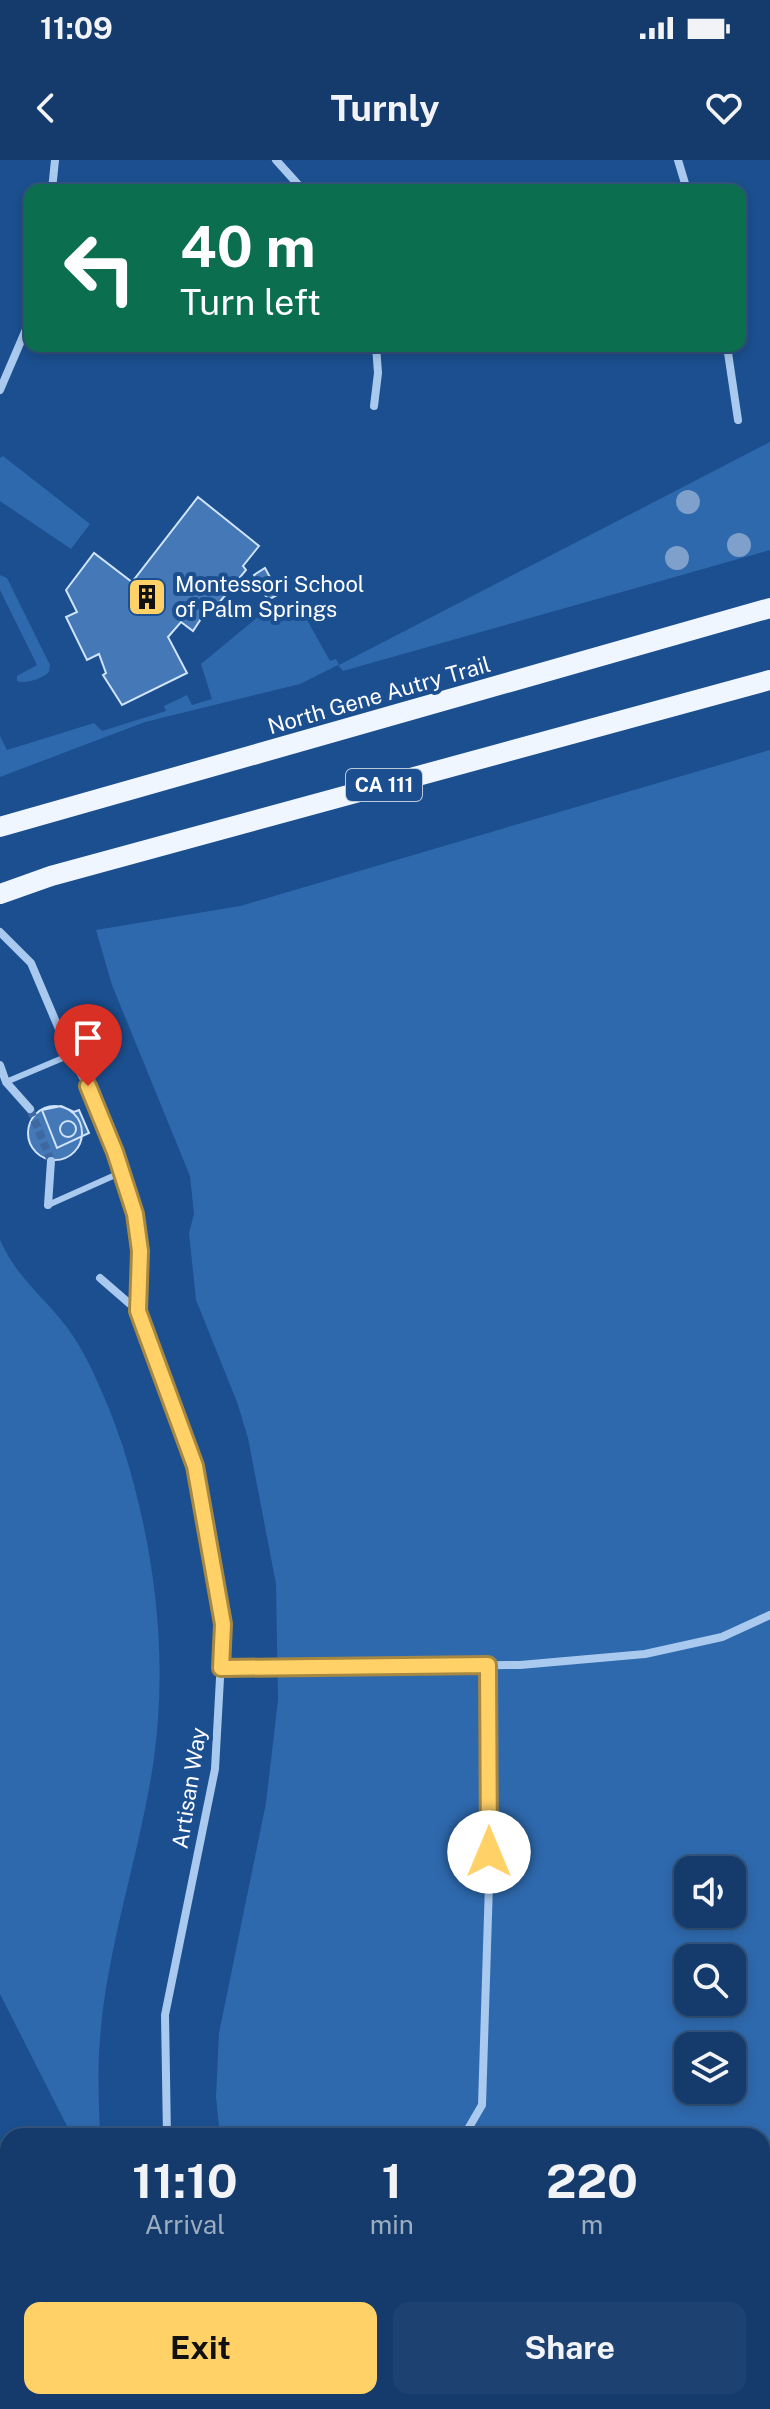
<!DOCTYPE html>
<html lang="en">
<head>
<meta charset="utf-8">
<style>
	:root { --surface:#143b6b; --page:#1d4271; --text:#f1f3f6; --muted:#9dadc1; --line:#33557e; --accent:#ffd166 }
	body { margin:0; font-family:"Public Sans",sans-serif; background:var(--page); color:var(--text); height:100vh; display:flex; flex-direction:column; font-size:30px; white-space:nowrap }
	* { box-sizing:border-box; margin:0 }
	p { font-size:26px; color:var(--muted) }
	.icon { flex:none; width:44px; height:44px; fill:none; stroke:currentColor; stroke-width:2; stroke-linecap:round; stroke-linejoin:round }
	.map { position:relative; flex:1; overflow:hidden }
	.sheet { position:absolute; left:0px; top:1968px; width:770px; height:282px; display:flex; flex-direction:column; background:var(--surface); border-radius:24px 24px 0 0; box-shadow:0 4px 12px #0003,0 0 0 2px var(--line) }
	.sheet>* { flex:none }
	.hud { position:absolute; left:24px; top:24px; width:722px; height:168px; border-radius:16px; box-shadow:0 4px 12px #0003,0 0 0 2px var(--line); background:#0b6e4f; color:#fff; overflow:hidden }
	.tools { position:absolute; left:674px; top:1696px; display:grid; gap:16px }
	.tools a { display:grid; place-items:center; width:72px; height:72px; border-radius:16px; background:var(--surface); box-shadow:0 4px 12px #0003,0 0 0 2px var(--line); font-size:40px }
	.pin { position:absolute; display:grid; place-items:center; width:68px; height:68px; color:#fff; margin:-82px -34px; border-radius:50% 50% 50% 0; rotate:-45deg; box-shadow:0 0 8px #0007 }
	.pin .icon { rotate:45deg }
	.me { position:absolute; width:88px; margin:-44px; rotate:0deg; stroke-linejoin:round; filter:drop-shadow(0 0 6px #0008) }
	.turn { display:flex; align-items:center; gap:28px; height:168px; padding:0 24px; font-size:36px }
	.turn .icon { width:104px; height:104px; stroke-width:2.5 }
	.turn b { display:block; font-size:56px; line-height:68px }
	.eta { display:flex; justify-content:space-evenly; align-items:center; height:136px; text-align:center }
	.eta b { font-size:48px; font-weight:700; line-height:56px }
	.primary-button { display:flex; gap:16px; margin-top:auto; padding:16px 24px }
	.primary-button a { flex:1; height:92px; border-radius:16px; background:var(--accent); color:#111; font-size:32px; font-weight:700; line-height:92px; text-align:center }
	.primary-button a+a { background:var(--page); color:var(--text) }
	.status { display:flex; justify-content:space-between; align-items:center; height:56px; padding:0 40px; background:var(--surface); direction:ltr }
	.status svg { height:22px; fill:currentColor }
	header { display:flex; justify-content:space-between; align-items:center; height:104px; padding:0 24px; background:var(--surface); font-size:36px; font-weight:700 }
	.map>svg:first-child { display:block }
	.green { fill:#2e69ad; fill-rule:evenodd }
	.building { fill:#4478b7; stroke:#cfe3fa; stroke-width:2 }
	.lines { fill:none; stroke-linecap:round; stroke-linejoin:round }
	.minor-tunnel { stroke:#3d69a0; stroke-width:8; stroke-dasharray:8 4; stroke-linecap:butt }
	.service { stroke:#a9c9ee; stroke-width:6 }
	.minor { stroke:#a9c9ee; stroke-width:8 }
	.primary { stroke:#f0f6ff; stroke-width:20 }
	.tree { fill:#7ea0ca }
	.route-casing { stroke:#a68842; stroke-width:20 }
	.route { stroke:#ffd166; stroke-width:14 }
	.labels { text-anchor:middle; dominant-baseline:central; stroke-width:8; stroke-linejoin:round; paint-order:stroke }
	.shield { fill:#1b4f8f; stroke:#bbcadd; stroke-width:2 }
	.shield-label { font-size:20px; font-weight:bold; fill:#fff }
	.poi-label { font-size:22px; fill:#fff; stroke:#1b4f8f; text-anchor:start }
	.street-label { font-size:22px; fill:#fff; stroke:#1b4f8f }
</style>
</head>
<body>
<div class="status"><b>11:09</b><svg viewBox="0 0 49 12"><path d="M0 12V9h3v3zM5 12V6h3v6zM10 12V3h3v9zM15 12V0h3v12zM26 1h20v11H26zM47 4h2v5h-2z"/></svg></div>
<header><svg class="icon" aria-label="back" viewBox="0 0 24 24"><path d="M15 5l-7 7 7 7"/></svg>Turnly<svg class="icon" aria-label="heart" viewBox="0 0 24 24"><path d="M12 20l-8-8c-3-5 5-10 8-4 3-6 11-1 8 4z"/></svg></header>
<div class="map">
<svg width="770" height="2249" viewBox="0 0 770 2249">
	<rect width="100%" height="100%" fill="#1b4f8f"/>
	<path class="green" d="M770,282V390L343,511L338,505L300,524L145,562L0,617V576L7,590L94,563L102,571L166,551L164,546L187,535L192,545L212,539L201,504L271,446L281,462L302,451L330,501L336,499L339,505Z
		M3,296L90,364L71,389L0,341V298Z
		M0,415L7,418L50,505L49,512C42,519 25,524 17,521V516L37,505L0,430Z
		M770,590V2249H336L332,2242H762V1976H220L216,1937L219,1873L266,1643L278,1540L276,1424L248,1278L237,1242L196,1140L189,1073L194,1054L190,1016L112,825L96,770L240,746ZM688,1710H732V1754H688ZM688,1798H732V1842H688ZM688,1886H732V1930H688Z
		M0,1080C18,1121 50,1141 73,1176C91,1202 113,1256 123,1287C155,1388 169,1499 153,1605C139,1697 107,1786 100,1879C97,1911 99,1944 100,1976H72L0,1834Z"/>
	<path class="building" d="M198,337L259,386L243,406L246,410L214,449L210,445L193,471L181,462L168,477L187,513L122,545L103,515L106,513L99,494L87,500L66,457L77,452L66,430L94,393L132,422Z
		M265,408L279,434L268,440L254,415Z
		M28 973a27 27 0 1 1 54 0a27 27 0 1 1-54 0Z
		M61,946L74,952L79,950L89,973L57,988L42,950Z
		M60 969a8 8 0 1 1 16 0a8 8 0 1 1-16 0Z"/>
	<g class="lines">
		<path class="minor-tunnel" d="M30,949L51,1001"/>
		<path class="service" d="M6,922L70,895
			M48,1045L122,1012"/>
		<path class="minor" d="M276,0L303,30
			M678,0L687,30
			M52,30L55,0
			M727,186L738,260
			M0,230L30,160
			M374,246L378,213L376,186
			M0,772L31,803L70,895L88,926L122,1012L135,1054L140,1091L138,1151L195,1306L223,1464L215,1609L165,1855L167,1976
			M0,905L6,922L30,949
			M48,1045L51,1001
			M100,1118L138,1151
			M221,1508L520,1505L645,1494L722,1477L770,1455
			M464,1976L482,1945L489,1724L488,1505
			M762,2236L770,2217
			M275,2242L278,2249
			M757,2249L760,2242"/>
		<path class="primary" d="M0,667L770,448
			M0,734L51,716L770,520"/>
	</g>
	<g class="tree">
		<circle cx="688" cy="342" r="12"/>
		<circle cx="739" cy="385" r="12"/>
		<circle cx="677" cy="398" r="12"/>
	</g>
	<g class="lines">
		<defs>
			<path id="route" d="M88,926L115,992L135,1054L140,1091L138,1151L195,1306L223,1464L221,1508L488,1505L489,1692"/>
		</defs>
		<use href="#route" class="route-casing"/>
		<use href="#route" class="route"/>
	</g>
	<defs>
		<symbol id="building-square" viewBox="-11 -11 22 22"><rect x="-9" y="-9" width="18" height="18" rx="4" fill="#ffd166" stroke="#1b4f8f"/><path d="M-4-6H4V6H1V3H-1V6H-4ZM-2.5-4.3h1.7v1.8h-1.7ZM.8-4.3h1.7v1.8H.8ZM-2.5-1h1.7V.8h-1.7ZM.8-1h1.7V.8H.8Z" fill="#111"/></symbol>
	</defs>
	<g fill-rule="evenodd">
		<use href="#building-square" x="125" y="415" width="44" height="44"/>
	</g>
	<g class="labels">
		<rect class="shield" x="346" y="609" width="76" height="32" rx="6"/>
		<g class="shield-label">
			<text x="384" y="625">CA 111</text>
		</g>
		<g class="poi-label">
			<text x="175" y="424">Montessori School<tspan x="175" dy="25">of Palm Springs</tspan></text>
		</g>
		<g class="street-label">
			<text transform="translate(379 535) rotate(-16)">North Gene Autry Trail</text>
			<text transform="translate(189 1628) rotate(-81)">Artisan Way</text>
		</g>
	</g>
</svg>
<div class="tools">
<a><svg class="icon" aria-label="sound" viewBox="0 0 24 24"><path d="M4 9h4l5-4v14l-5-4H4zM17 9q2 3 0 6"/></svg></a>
<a><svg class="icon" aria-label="search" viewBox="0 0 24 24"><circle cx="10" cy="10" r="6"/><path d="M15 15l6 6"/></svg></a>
<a><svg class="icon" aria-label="layers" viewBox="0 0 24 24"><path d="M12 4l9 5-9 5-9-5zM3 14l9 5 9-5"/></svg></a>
</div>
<div class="pin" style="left:88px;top:926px;background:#d93025"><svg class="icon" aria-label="arrive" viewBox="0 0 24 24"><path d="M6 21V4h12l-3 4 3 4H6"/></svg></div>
<svg class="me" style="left:489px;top:1692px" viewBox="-20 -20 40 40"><circle r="19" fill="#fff"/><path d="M0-13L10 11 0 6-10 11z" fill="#ffd166"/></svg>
<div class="hud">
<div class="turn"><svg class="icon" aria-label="left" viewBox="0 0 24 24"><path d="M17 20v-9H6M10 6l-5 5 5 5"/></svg><div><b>40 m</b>Turn left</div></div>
</div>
<section class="sheet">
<div class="eta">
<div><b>11:10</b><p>Arrival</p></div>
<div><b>1</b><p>min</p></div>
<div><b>220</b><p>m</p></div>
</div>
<div class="primary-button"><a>Exit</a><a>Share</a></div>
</section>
</div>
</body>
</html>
